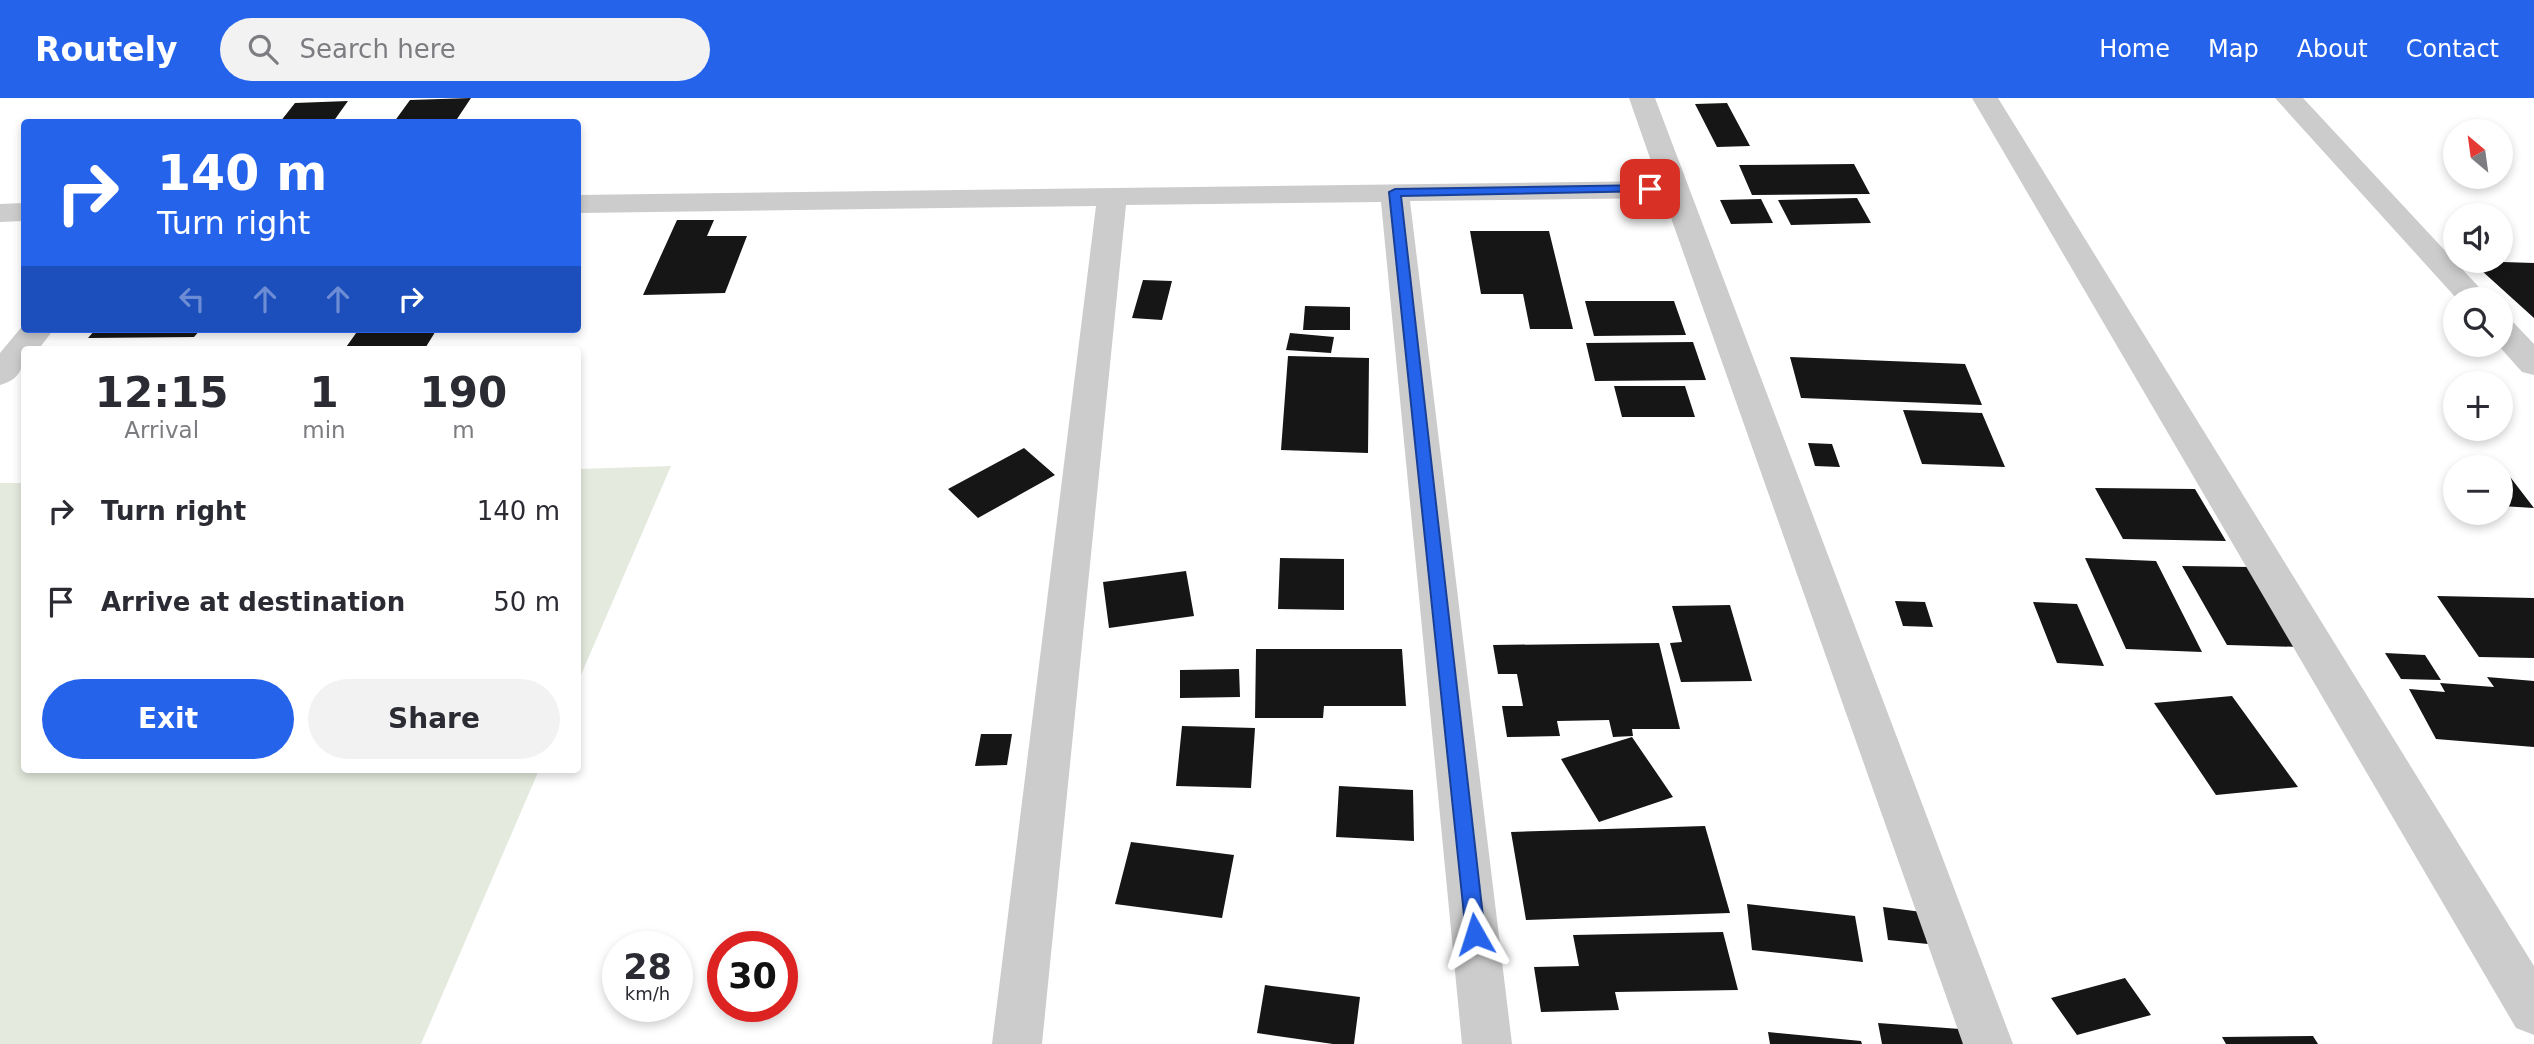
<!DOCTYPE html>
<html lang="en">
<head>
<meta charset="utf-8">
<style>
	:root { --surface:#fff; --page:#f2f2f3; --text:#2b2b33; --muted:#7c7c81; --accent:#2563eb }
	body { margin:0; font-family:"DejaVu Sans",sans-serif; background:var(--page); color:var(--text); height:100vh; display:flex; flex-direction:column; font-size:26px; white-space:nowrap }
	* { box-sizing:border-box; margin:0 }
	p { font-size:23px; color:var(--muted) }
	.icon { flex:none; width:38px; height:38px; fill:none; stroke:currentColor; stroke-width:2; stroke-linecap:round; stroke-linejoin:round }
	.map { position:relative; flex:1; overflow:hidden }
	.sheet { position:absolute; left:21px; top:248px; width:560px; height:427px; display:flex; flex-direction:column; background:var(--surface); border-radius:7px; box-shadow:0 4px 10px #0003 }
	.sheet>* { flex:none }
	.hud { position:absolute; left:21px; top:21px; width:560px; height:214px; border-radius:7px; box-shadow:0 4px 10px #0003; background:#2563eb; color:#fff; overflow:hidden }
	.needle { width:46px; rotate:331deg }
	.fabs { position:absolute; left:2443px; top:21px; display:grid; gap:14px }
	.fabs a { display:grid; place-items:center; width:70px; height:70px; border-radius:50%; background:var(--surface); box-shadow:0 4px 10px #0003; font-size:35px }
	.speed { position:absolute; left:602px; top:833px; display:flex; gap:14px; font-size:35px; font-weight:700; text-align:center }
	.speed>* { display:grid; place-content:center; width:91px; height:91px; border-radius:50%; background:var(--surface); box-shadow:0 4px 10px #0003; line-height:1 }
	.speed small { font-size:18px; font-weight:400 }
	.speed .limit { border:10px solid #d22; background:#fff; color:#111 }
	.pin { position:absolute; display:grid; place-items:center; width:60px; height:60px; color:#fff; margin:-30px; border-radius:14px; box-shadow:0 4px 10px #0006 }
	.me { position:absolute; width:77px; margin:-38px; rotate:354deg; stroke-linejoin:round; filter:drop-shadow(0 0 5px #0008) }
	.turn { display:flex; align-items:center; gap:24px; height:147px; padding:0 21px; font-size:32px }
	.turn .icon { width:91px; height:91px; stroke-width:2.5 }
	.turn b { display:block; font-size:49px; line-height:60px }
	.lanes { display:flex; align-items:center; height:66px; padding:0 21px; background:#0003; justify-content:center; gap:35px; direction:ltr }
	.lanes .off { opacity:.35 }
	.eta { display:flex; justify-content:space-evenly; align-items:center; height:119px; text-align:center }
	.eta b { font-size:42px; font-weight:700; line-height:49px }
	.button { display:flex; gap:14px; margin-top:auto; padding:14px 21px }
	.button a { flex:1; height:80px; border-radius:42px; background:var(--accent); color:#fff; font-size:28px; font-weight:700; line-height:80px; text-align:center }
	.button a+a { background:var(--page); color:var(--text) }
	ul { padding:0; list-style:none }
	li { display:flex; align-items:center; gap:21px; height:91px; padding:0 21px }
	li div { flex:1 }
	li b { display:block; font-size:26px }
	li em { font-style:normal }
	header { display:flex; align-items:center; gap:42px; box-sizing:border-box; height:98px; padding:0 35px; background:var(--accent); color:#fff }
	header strong { font-size:33px }
	nav { display:flex; gap:38px; margin-inline-start:auto; font-size:24px }
	.search { width:490px; height:63px; background:var(--page); display:flex; align-items:center; gap:18px; box-sizing:border-box; padding:0 24px; border-radius:38px; color:var(--muted); font-size:26px }
	.map>svg:first-child { display:block }
	.green { fill:#e5eade }
	.building { fill:#161616 }
	.lines { fill:none; stroke-linecap:round; stroke-linejoin:round }
	.street { fill:#ccc; fill-rule:evenodd }
	.route { fill:#2563eb; stroke:#184099; stroke-width:2 }
</style>
</head>
<body>
<header>
<strong>Routely</strong>
<div class="search"><svg class="icon" aria-label="search" viewBox="0 0 24 24"><circle cx="10" cy="10" r="6"/><path d="M15 15l6 6"/></svg>Search here</div>
<nav><a>Home</a><a>Map</a><a>About</a><a>Contact</a></nav>
</header>
<div class="map">
<svg width="2534" height="946" viewBox="0 0 2534 946">
	<rect width="100%" height="100%" fill="#fff"/>
	<path class="green" d="M671,368L578,584V371Z
		M0,385H24V672H539L421,946H0Z"/>
	<path class="building" d="M471,0L455,24H394L410,2Z
		M348,3L333,24H280L295,5Z
		M1727,5L1750,48L1717,49L1695,6Z
		M1854,66L1870,96L1752,97L1739,67Z
		M1857,100L1871,125L1791,127L1778,102Z
		M1761,101L1773,125L1731,126L1720,102Z
		M677,122H714L707,138H747L725,195L643,197Z
		M1470,133H1549L1573,231H1530L1523,196H1481Z
		M2471,163L2534,165V220Z
		M1143,182L1172,183L1162,222L1132,220Z
		M1585,203H1674L1686,237L1594,238Z
		M1305,208L1350,209V232H1303Z
		M96,231H201L194,239L88,240Z
		M359,231H437L424,252H344Z
		M1290,235L1334,239L1331,255L1286,252Z
		M1693,244L1706,282L1595,283L1586,245Z
		M1288,258L1369,260L1368,355L1281,352Z
		M1790,259L1965,266L1982,307L1801,300Z
		M1614,288H1685L1695,319H1622Z
		M1903,312L1982,315L2005,369L1922,366Z
		M1808,345L1832,346L1840,369L1815,368Z
		M1024,350L1055,377L978,420L948,391Z
		M2501,371H2504L2534,410L2501,408Z
		M2095,390L2195,391L2226,443L2123,441Z
		M1280,460L1344,461V512L1278,511Z
		M2085,460L2156,463L2202,554L2126,551Z
		M2182,468L2251,469L2300,549L2227,547Z
		M1186,473L1194,518L1109,530L1103,484Z
		M2437,498L2534,500V560L2479,559Z
		M1895,503L1925,504L1933,529L1903,528Z
		M2033,504L2077,506L2104,568L2057,565Z
		M1730,507L1752,583L1681,584L1670,545L1682,544L1672,508Z
		M1659,545L1680,631H1632L1633,638L1613,639L1609,622L1557,623L1560,638L1507,639L1502,608H1523L1517,576H1498L1493,547Z
		M1256,551H1402L1406,608H1324L1323,620H1255Z
		M2385,555L2425,557L2441,582L2401,581Z
		M1239,571L1240,599L1180,600V572Z
		M2487,579L2534,583V649L2436,641L2409,591L2445,594L2440,585L2494,589Z
		M2232,598L2298,689L2216,697L2154,605Z
		M1182,628L1255,630L1251,690L1176,688Z
		M981,636H1012L1007,667L975,668Z
		M1632,639L1673,699L1599,724L1561,661Z
		M1339,688L1413,692L1414,743L1336,739Z
		M1705,728L1730,815L1526,822L1511,734Z
		M1131,744L1234,757L1222,820L1115,806Z
		M1747,806L1855,818L1863,864L1752,852Z
		M1883,809L1922,814L1928,846L1888,842Z
		M1723,834L1738,892L1615,894L1619,912L1541,914L1534,869L1579,868L1573,837Z
		M2125,880L2151,917L2077,937L2051,900Z
		M1265,887L1360,899L1354,946H1333L1257,935Z
		M1878,925L1960,931L1964,946H1882Z
		M1768,934L1861,943L1862,946H1770Z
		M2313,938L2318,946H2226L2222,939Z"/>
	<g class="lines">
		<path class="street" d="M1629,0H1655L2013,946H1963L1664,100L1410,103L1512,946H1462L1381,104L1126,107L1042,946H992L1096,108L578,115V97L1658,83Z
			M1972,0H1998L2534,868V937L2516,930Z
			M2275,0H2303L2490,201H2457Z
			M24,105V123L0,124V106Z
			M2501,220L2512,223L2534,246V277L2522,274L2498,247H2501Z
			M24,226V231H54L38,252H24C24,271 19,282 0,287V255Z"/>
	</g>
	<path class="route" d="M1650,87L1656,91L1654,93L1401,98L1485,836L1482,843L1475,845L1468,843L1466,836L1389,94L1395,91Z"/>
</svg>
<div class="fabs">
<a><svg class="needle" viewBox="-14 -14 28 28"><path d="M0-13l5 13h-10z" fill="#e53935"/><path d="M0 13l5-13h-10z" fill="#7c7c81"/></svg></a>
<a><svg class="icon" aria-label="sound" viewBox="0 0 24 24"><path d="M4 9h4l5-4v14l-5-4H4zM17 9q2 3 0 6"/></svg></a>
<a><svg class="icon" aria-label="search" viewBox="0 0 24 24"><circle cx="10" cy="10" r="6"/><path d="M15 15l6 6"/></svg></a>
<a>+</a>
<a>−</a>
</div>
<div class="speed"><div>28<small>km/h</small></div><div class="limit">30</div></div>
<div class="pin" style="left:1650px;top:91px;background:#d93025"><svg class="icon" aria-label="arrive" viewBox="0 0 24 24"><path d="M6 21V4h12l-3 4 3 4H6"/></svg></div>
<svg class="me" style="left:1475px;top:836px" viewBox="-20 -20 40 40"><path d="M0-17L14 15 0 8-14 15z" fill="#2563eb" stroke="#fff" stroke-width="4"/></svg>
<div class="hud">
<div class="turn"><svg class="icon" aria-label="right" viewBox="0 0 24 24"><path d="M7 20v-9h11M14 6l5 5-5 5"/></svg><div><b>140 m</b>Turn right</div></div>
<div class="lanes"><svg class="icon off" aria-label="left" viewBox="0 0 24 24"><path d="M17 20v-9H6M10 6l-5 5 5 5"/></svg><svg class="icon off" aria-label="ahead" viewBox="0 0 24 24"><path d="M12 20V5M6 11l6-6 6 6"/></svg><svg class="icon off" aria-label="ahead" viewBox="0 0 24 24"><path d="M12 20V5M6 11l6-6 6 6"/></svg><svg class="icon" aria-label="right" viewBox="0 0 24 24"><path d="M7 20v-9h11M14 6l5 5-5 5"/></svg></div>
</div>
<section class="sheet">
<div class="eta">
<div><b>12:15</b><p>Arrival</p></div>
<div><b>1</b><p>min</p></div>
<div><b>190</b><p>m</p></div>
</div>
<ul>
<li><svg class="icon" aria-label="right" viewBox="0 0 24 24"><path d="M7 20v-9h11M14 6l5 5-5 5"/></svg><div><b>Turn right</b></div><em>140 m</em></li>
<li><svg class="icon" aria-label="arrive" viewBox="0 0 24 24"><path d="M6 21V4h12l-3 4 3 4H6"/></svg><div><b>Arrive at destination</b></div><em>50 m</em></li>
</ul>
<div class="button"><a>Exit</a><a>Share</a></div>
</section>
</div>
</body>
</html>
